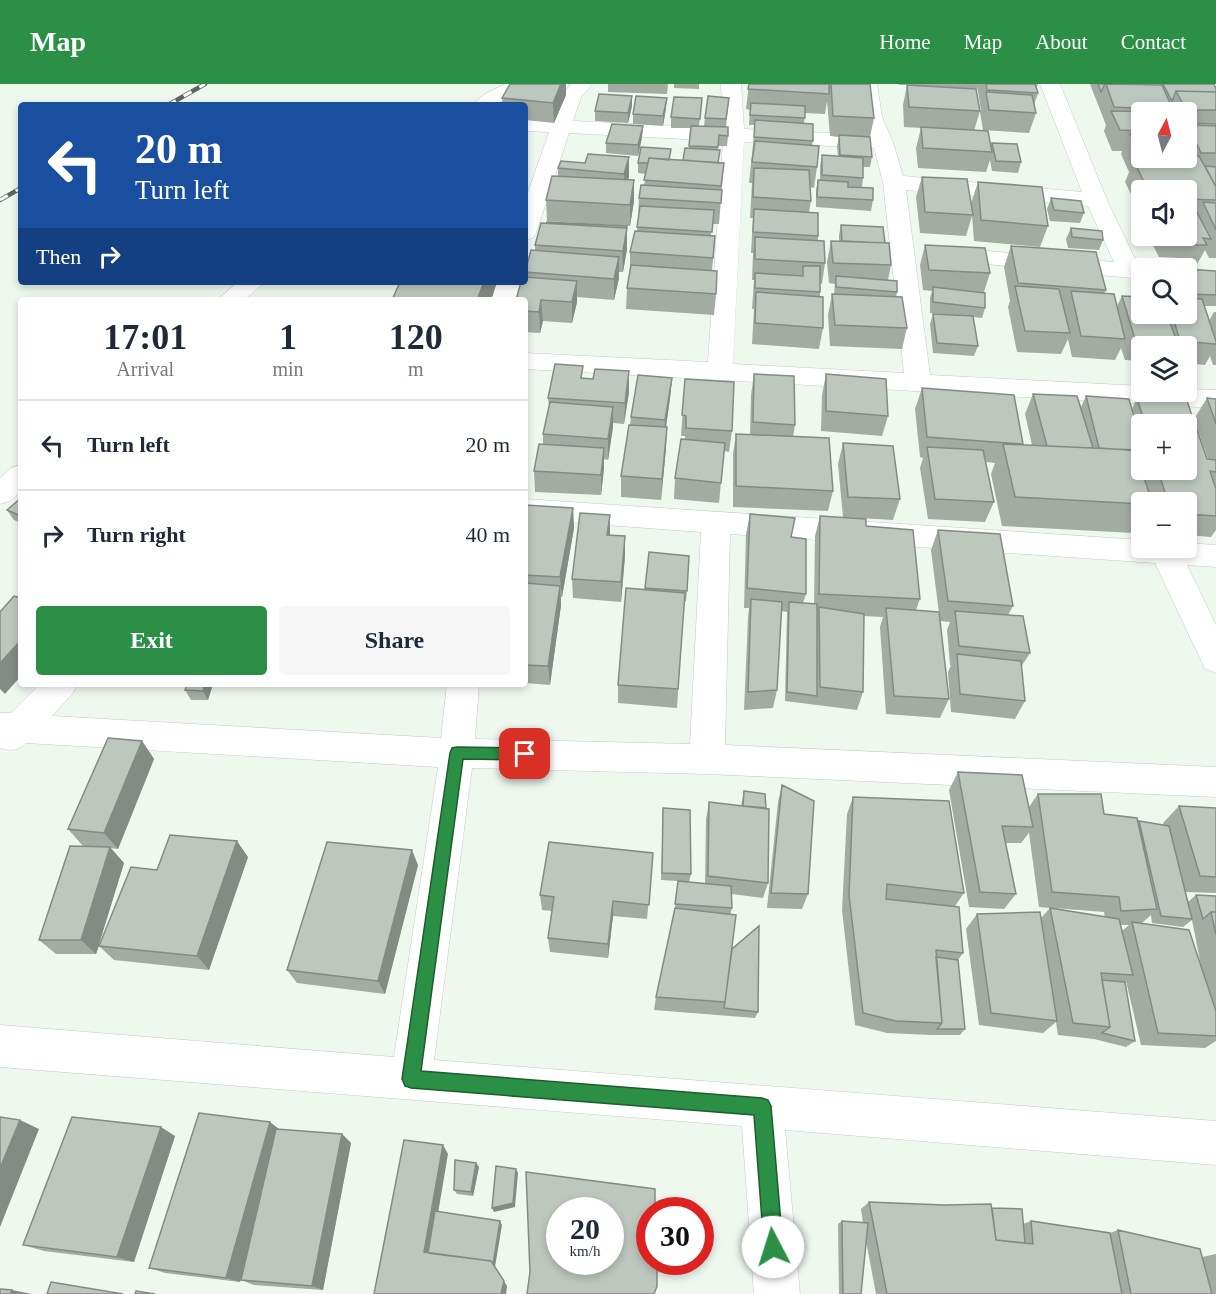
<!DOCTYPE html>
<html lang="en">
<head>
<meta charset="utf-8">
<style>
	:root { --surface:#fff; --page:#f6f6f7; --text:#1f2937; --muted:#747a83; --line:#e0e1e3; --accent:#2b9045 }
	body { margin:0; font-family:"Times New Roman",serif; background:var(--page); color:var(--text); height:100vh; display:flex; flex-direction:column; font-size:22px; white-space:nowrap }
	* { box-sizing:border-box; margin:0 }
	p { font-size:20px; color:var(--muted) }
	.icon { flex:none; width:33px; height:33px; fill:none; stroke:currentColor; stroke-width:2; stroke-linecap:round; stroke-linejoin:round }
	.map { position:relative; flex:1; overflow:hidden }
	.drawer { position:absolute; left:18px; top:213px; width:510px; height:390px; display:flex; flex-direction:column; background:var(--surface); border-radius:6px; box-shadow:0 3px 9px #0003 }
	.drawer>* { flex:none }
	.guide { position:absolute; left:18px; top:18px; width:510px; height:183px; border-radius:6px; box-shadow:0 3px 9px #0003; background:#1a4fa0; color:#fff; overflow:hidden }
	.needle { width:39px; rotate:7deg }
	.buttons { position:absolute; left:1131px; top:18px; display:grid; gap:12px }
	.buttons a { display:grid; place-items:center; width:66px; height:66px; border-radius:6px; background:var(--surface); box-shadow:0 3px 9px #0003; font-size:30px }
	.speed { position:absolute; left:546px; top:1113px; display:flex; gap:12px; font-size:30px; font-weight:700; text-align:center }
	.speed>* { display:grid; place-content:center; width:78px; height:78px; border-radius:50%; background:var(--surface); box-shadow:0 3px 9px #0003; line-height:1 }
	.speed small { font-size:15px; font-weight:400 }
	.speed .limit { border:9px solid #d22; background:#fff; color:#111 }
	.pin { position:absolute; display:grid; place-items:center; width:51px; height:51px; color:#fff; margin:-26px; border-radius:12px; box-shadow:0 3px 9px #0006 }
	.me { position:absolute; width:66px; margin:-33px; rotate:355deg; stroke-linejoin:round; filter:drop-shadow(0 0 4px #0008) }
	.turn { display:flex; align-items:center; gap:21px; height:126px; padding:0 18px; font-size:27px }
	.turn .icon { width:78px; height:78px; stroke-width:2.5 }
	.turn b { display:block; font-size:42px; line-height:51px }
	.then { display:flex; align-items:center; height:57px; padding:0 18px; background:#0003; gap:12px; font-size:22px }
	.eta { display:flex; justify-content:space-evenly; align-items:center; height:102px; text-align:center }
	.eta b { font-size:36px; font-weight:700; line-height:42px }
	.action { display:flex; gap:12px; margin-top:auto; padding:12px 18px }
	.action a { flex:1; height:69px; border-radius:6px; background:var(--accent); color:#fff; font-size:24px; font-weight:700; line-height:69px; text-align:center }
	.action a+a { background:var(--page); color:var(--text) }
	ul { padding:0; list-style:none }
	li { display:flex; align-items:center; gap:18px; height:90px; padding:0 18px; border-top:2px solid var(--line) }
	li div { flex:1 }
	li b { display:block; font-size:22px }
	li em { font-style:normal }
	header { display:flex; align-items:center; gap:36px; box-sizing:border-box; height:84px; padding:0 30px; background:var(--accent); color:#fff }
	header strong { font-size:28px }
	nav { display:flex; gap:33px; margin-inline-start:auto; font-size:21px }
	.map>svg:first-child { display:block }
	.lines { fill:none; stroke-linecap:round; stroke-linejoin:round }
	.minor-casing { stroke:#c2ccc3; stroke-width:1 }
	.minor { fill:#fff; fill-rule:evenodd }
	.rail-casing { stroke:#5f6460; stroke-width:4.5 }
	.rail { stroke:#fff; stroke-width:3; stroke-dasharray:9; stroke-linecap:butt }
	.wall { fill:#a3aba3; fill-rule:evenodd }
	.shaded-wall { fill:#848b85 }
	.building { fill:#bdc7be; stroke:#848b85; stroke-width:1.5; fill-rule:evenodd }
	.route { fill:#2b9045; stroke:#1c5e2d; stroke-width:1.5 }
</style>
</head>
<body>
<header>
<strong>Map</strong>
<nav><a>Home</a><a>Map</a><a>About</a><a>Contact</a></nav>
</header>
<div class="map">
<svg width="1216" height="1210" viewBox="0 0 1216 1210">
	<rect width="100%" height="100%" fill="#eef8ef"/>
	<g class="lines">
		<defs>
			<path id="minor" d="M505,0H545L558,3L561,7L558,11L551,13L515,9L495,21H472L485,10Z
				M571,0H592L581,13L573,37L723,44L721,0H741L744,45L870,51L862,33L857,0H877L882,33L893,58L903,92L1082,108L1040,0H1060L1107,116L1138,181L1151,184H1142V195L934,175L930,170L934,165L942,163L1114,178L1088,122L906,106L930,291L1142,302V308H1186V305L1216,306V324L525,285V269L708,278L723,57L569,49L536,149L533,154L525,156V117L549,48L525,47V35L553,36L562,11ZM744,58L874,64L883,98L904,289L733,280Z
				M238,198H265L244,216H217Z
				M497,198H521L515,216H491Z
				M21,381V407L10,417L0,420V394L11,384Z
				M525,415L1142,456V464H1186V459L1216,461V483L1187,481L1216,541V589L1205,585L1155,479L730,450L725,661L1216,683V713L707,690L472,684L434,976L1216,1037V1081L785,1046L800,1210H754L742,1042L0,983V941L394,973L438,683L26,659C18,667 10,667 0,664V629H11L40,600H77L73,609L52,632L441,654L447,600H479L475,655L690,660L701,448L525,435Z"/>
		</defs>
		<use href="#minor" class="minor-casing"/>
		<use href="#minor" class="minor"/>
		<defs>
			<path id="rail" d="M168,21L205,0
				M0,116L21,104"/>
		</defs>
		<use href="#rail" class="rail-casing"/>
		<use href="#rail" class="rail"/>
	</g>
	<path class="wall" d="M608,0H668L667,10L608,8Z
		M674,0H699V5L674,4Z
		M749,0H870L874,34L870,53L872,73L870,83H863V94L862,103L873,116L871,127L816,123V106L818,96H820V82L822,71L838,72L837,62L839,53L830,52L827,17L825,30L805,29L804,40L813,57L812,61L817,83L814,104L810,103L811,117L809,128L818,152V157L825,179L822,200L820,199V212L823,244L819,265L752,260L754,225H752L754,196H752L753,169H751L753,134H750L752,99H749L755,41H749L750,26L746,25Z
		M899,0H1038L1036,5L1038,9L1034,21L1036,29L1029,49L983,46L980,28L981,26L978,7V2L977,8L980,27L974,47L991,61L992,59L1021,78L1018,89L992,87L990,76L986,88L918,84L916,64L921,44L904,43L903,21L907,1H899Z
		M1090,0H1214L1216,5V174H1209L1205,166L1196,182H1183L1179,174L1159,173L1148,152H1186V106H1142V132L1125,98L1129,88L1121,70L1122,67H1112L1104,47L1106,41ZM1142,28H1186V74H1142Z
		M566,11L554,39L525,36V21H503L502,14Z
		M702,14L699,42H704L705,34L729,14L726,43L728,52L727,62H718V66L719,79H724L719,140H712L711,152H715L712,186L716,210L714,231L626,225L627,204L630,185V168L637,147L638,135L639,114L644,101L646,90L638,89V79L671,76H683L689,64L691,44H671V33Z
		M632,22L628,39L595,37V27Z
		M666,24L663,42L633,40V30Z
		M643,42L642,53L638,72L606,69V59Z
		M629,73L628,96L634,117L630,142L547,137L546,116L558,92V84L585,79Z
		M922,93L972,128L971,119L978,98L1048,142L1040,163L974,157L972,132L966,152L920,149L916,113Z
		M1051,114L1084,129L1080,139L1050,137L1047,125Z
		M841,141L885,159L891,181L888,196L897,208L896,213L907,244L902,265L830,262L828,231L832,210H834L835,200L829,199L827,178L831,157H839V151Z
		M627,142V165L623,188H619V194L614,216L577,213V218L572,239L543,237L540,249L525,248V188L535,167V161Z
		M1071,144L1103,156L1099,166L1068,164L1066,155Z
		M925,161L990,189L984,208L985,224L982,234L973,233L978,262L974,272L933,269L930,240L933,230H944L930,229V214L932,207L923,206L920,181Z
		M1011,162L1106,206L1104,210L1117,222L1122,212L1142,230H1186V185L1216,187V222H1204L1209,237L1214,228H1216V281H1213L1210,272L1205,281L1186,279V262H1142V277L1125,276L1121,264L1115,276L1072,273L1068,255L1061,270L1017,268L1008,223L1010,217L1004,183Z
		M497,198L491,216H392Z
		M754,290L795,341L793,353L833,407L828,427L733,423V370L736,350L750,351L751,311Z
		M826,290L888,332L882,352L821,347L822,311Z
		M672,294L670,314L666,343V364L661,416L621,413V392L630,341L631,333Z
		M583,295L629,308L624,340L613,339L608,376L604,375V384L601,411L535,408L534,387L543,360V350L549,322L548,314Z
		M685,295L732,347L729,368L724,367L719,419L674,415L675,394L685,355V352H681Z
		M922,304L1014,311L1022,361H1032L1025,330L1033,310L1077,312L1081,323L1086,312L1129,315L1132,325L1137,314L1187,317L1207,375H1208L1194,335L1207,314L1216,315V446L1211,453L1186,451V418H1142V438L1134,449L1002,442L991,390L995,379L986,378L994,418L985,438L928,435L920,384L923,374L920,373L915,325ZM1142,340H1186V386H1142Z
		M843,359L900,415L893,436L843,433L838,380Z
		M21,414V439L14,436L7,426Z
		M525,421L573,424L574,444L562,513H561V521L550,601L525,599Z
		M750,430L791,453L806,510L803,519L814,520L815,452L820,432L866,442L920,515L916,526L949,615L940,634L886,630L880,543L883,533L864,532L863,608L857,626L785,617L787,528L781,527L777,606L773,624L744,626L748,534L749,524H744L746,450Z
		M938,446L1013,522L1008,531L1030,569L1021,583L1025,617L1015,635L951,628L948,588L951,581H950L947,546L950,538L940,537L931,466Z
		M610,451L625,472L621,518L573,514L572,495Z
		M649,468L687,507L686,517H684L677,624L618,619V601L645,506Z
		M187,600H213L208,616H191L185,606Z
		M142,657L154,675L118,765L110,764L124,779L99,860L157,786L248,773L209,886L114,876L99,862L96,870H56L39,856L99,763L83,762L68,745Z
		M958,688L1029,723L1038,710L1104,730L1138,738L1164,741L1163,739L1179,722L1216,724V809L1185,808L1188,818L1196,811L1216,812V957L1205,964L1141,961L1126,897L1125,898L1135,957L1126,963L1094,955L1058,951L1056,938L1043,949L979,941L966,845L977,830L1041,834L1050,824L1039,823L1029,749L1021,759H1006L1016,810L1004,825L969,823L949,706ZM1054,824L1104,828L1105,833ZM1151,831L1152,839L1183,843L1192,836L1201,882L1142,839ZM1121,841H1129L1122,847Z
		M782,701L808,810L802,825L767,824L778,718Z
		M744,707L768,799L763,814L732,810V824L730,831L732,865L758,928L755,934L654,926L656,913L675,824L678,797L661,796L663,724L691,790L689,798L705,800L706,735L709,718L741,722Z
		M853,713L964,809L955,822L963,869L958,876L965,945L960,951H931L887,949L855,941L842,826L847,730Z
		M653,769L647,835L613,832L608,874L550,868L548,854L552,827L542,826L540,811Z
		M418,781L385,910L297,899L287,886Z
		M270,1038L279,1045L342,1050L351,1059L323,1206L254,1201L241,1196L245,1178L240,1198L165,1189L149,1184Z
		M175,1052L134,1178L44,1167L23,1161Z
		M479,1083L473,1112L457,1110L454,1106Z
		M869,1118L992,1124L1023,1140L1031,1137L1110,1149L1118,1146L1202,1173L1216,1170V1210H876L866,1157L861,1210H839L838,1140L842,1137L863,1139L861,1125Z"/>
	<path class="shaded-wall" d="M561,0H566V11L554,39L553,19Z
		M632,12V22L628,39V29Z
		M667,14L666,24L663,42V32Z
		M643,42L642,53L638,72V61Z
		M629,73V93L624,111V90Z
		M634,96V117L630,142V121Z
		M627,142V165L623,188L622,162Z
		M619,173V194L614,216V195Z
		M577,197V218L572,239V218Z
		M484,198H497L491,216H477Z
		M541,216L543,237L540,249L539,228Z
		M629,287V308L624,340L625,319Z
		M672,294L670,314L664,357L665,336Z
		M613,323V344L608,376V355Z
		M667,343L666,364L661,416L662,395Z
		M604,364V384L601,411V391Z
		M573,424L574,444L562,513L560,493Z
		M610,431V451H607Z
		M625,452V472L621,518V498Z
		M560,502L561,521L550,601L548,582Z
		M21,556V592L5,610L0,605V579Z
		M205,600H213L208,616L203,607Z
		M142,657L154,675L118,765L104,749Z
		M237,757L248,773L209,886L197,872Z
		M110,763L124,779L96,870L81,856Z
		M412,766L418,781L385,910L378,897Z
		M613,817V832L608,874V860Z
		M20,1036L39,1045L0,1143V1084Z
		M270,1038L281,1047L240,1198L226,1194Z
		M161,1043L175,1052L134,1178L117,1173Z
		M342,1050L351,1059L323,1206L312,1202Z
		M443,1061L448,1070L431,1171L424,1168Z
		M476,1079L479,1083L473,1112L471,1108Z
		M516,1085L518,1089L515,1123L494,1128L492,1124Z
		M500,1137L502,1141L495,1183L507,1202L506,1210H501L491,1177Z
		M12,1206L32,1210H10Z"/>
	<path class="building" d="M510,0H561L553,19L502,14Z
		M749,0H829V10L748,5Z
		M831,0H870L874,34L833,32Z
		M986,0H1035L1038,9L987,6Z
		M1098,0H1105L1101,8Z
		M1106,0L1162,1L1173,26L1114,23Z
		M1163,0H1214L1216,5V8L1176,7L1172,17Z
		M907,1L976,5L980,27L909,23Z
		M1176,7L1216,8V26H1186Z
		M986,8L1032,11L1036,29L989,26Z
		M599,10L632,12L628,29L595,27Z
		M636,12L667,14L663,32L633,30Z
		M708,12L729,14L726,35L705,34Z
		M674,13L702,14L700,35L671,33Z
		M751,19L805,22V34L750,31Z
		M1111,27L1164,28H1142V47L1120,46Z
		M755,36L813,40V57L754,53Z
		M1186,39L1216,40V42L1188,41L1186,43Z
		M612,40L643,42L638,61L606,59Z
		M1188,41L1216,42V69H1201Z
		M691,42L728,43V52L719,51L718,63L689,62Z
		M921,43L988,47L992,68L923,64Z
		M1130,50H1142V67H1138Z
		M839,51L870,53L872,73L840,71Z
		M1186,51L1196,69L1186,68Z
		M755,57L819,62L817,83L752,78Z
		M992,59L1017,60L1021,78L996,77Z
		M641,63L671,65L669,76L649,74L648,79H638Z
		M685,64L720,66L718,79L683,76Z
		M588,70L629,73L624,90L558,84L561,77L585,79Z
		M822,71L863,74V94L822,91Z
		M1186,71L1199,72L1216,103V116L1186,115V106H1148L1134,77L1156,78L1159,83H1168L1164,74H1186Z
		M649,74L724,79L721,102L644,96Z
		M1205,82L1216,83V103Z
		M754,84L809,86L811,117L753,113Z
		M552,92L634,96L630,121L546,116Z
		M922,93L967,95L973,131L925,128Z
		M818,96L848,98V103L873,104V116L817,113Z
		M978,98L1042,103L1048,142L981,136Z
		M641,101L722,106L721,119L639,114Z
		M1051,114L1081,117L1084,129L1054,126Z
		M1186,117H1191L1211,155L1203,154L1207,161H1194L1190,153H1169L1168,152H1186Z
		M1203,118L1216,119V146Z
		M640,122L714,126L712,148L637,143Z
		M754,125L818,129V152L753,148Z
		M547,138L627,142L626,144L547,139Z
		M541,139L627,144L623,167L535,161Z
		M841,141L883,143L885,159L842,157Z
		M1071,144L1102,147L1103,156L1072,153Z
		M635,147L715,152L713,174L630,168Z
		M755,153L824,157L825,179L755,175Z
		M831,157L889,159L891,181L833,179Z
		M925,161L985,164L990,189L929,186Z
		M1011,162L1096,168L1106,206L1018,199Z
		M531,166L619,173L614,195L525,188Z
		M631,181L717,187L716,210L627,204Z
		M803,182H820V208L755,204V189L803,192Z
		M1186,185L1216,187V211L1187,210L1186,207Z
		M836,192L897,197V208L836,203Z
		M525,193L577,197L572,218L541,216L539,228L525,227V216H516L521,198H525Z
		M400,198H484L477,216H434L407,214L405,216H392Z
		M1015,202L1059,205L1070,249L1025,247Z
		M933,203L985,209V224L933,218Z
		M1071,207L1114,210L1125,255L1081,252Z
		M756,208L823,213V244L755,239Z
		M832,210L902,213L907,244L835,241Z
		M1122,212L1142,213V230H1167L1177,258L1135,255Z
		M1186,214L1202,215L1216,257V260L1180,257L1172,230H1186Z
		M933,230L973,232L978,262L937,259Z
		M555,280L583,282L581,294L593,295L595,285L629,287L625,319L548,314Z
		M754,290L794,292L795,341L753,338Z
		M826,290L886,295L888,332L826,327Z
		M638,291L672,294L665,336L631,333Z
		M685,295L734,298L732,347L686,344V332L682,331Z
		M922,304L1014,311L1023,360L927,353Z
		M1033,310L1077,312L1093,364L1047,362Z
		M1086,312L1129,315L1142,360V367L1099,364Z
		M1137,314L1187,317L1207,375L1216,376V388L1210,387L1216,405V432L1186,430V418H1168L1158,386H1186V340H1145Z
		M1207,314L1216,315V340Z
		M550,318L613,323L608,355L543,350Z
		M629,341L667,343L662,395L621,392Z
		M736,350L829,354L833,407L736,402Z
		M681,355L725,359L721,399L675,394Z
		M843,359L893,362L900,415L848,413Z
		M539,360L604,364L601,391L534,387Z
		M1003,360L1135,366L1152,418H1142V420L1015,413Z
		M927,363L983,366L994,418L935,415Z
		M21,414V432L7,426Z
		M525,421L573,424L560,493L525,491Z
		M580,429L610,431L607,451L625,452L621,498L572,495Z
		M750,430L795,434L791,453L806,455V510L747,504Z
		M820,432L866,435V442L913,446L920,515L819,510Z
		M938,446L1000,450L1013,522L948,517Z
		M649,468L689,472L687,507L645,504Z
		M525,499L560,502L548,582L525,581Z
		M626,504L685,509L678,605L618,601Z
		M14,512L21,514V556L0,579V528Z
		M751,515L782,518L777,606L748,608Z
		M789,518L817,520V612L787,608Z
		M819,523L864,530L863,608L820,603Z
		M886,524L939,528L949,615L894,612Z
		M955,527L1023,532L1030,569L959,562Z
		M957,570L1021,577L1025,617L960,610Z
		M187,600H205L203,607L185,606Z
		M108,654L142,657L104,749L68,745Z
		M958,688L1022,691L1033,743L1002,742L1016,810L980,808Z
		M782,701L814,717L808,810L771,809Z
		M744,707L765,710L766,724L743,722Z
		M1038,710H1101L1104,730L1137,734L1157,825L1121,827L1119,813L1052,808Z
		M853,713L949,717L964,809L887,800L886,815L959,823L963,869L936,866L942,939L896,937L863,929L849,811Z
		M709,718L769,725L768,799L708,792Z
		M1179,722L1216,724V793L1200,792Z
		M663,724L690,726L691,790L662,789Z
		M1139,737L1169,742L1192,835L1161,832Z
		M170,751L237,757L197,872L99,862L131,783L157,786Z
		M327,758L412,766L378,897L287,886Z
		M549,758L653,769L649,821L613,817L608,860L548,854L554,813L540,811Z
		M70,762L110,763L81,856H39Z
		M678,797L731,802L732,824L675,820Z
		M1196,811L1216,812V828H1211L1203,835Z
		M675,824L736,831L725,918L656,913Z
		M1050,824L1119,835L1133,891L1101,889L1110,943L1073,939Z
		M1040,828L1057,937L991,929L977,830Z
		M1211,828H1216V851Z
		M1132,838L1189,846L1216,927V952L1158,949Z
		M759,842L758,928L724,924L725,918L732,865Z
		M936,873L958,876L965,945H937L942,939Z
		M1102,896L1125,898L1135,957L1102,949L1110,943Z
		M199,1029L270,1038L226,1194L149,1184Z
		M0,1033L20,1036L0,1084Z
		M72,1033L161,1043L117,1173L23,1161Z
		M276,1045L342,1050L312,1202L241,1196Z
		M404,1056L443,1061L424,1168L491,1177L504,1197L501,1210H374Z
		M455,1076L476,1079L471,1108L454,1106Z
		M496,1082L516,1085L513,1119L492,1124Z
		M526,1088L655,1105V1126H650V1178H657V1202L654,1210H527L530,1188ZM560,1126H610V1178H560Z
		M869,1118L944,1121L991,1120L996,1156L1033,1160L1031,1137L1110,1149L1122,1210H887Z
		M992,1124L1022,1125L1025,1159L996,1156Z
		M435,1127L500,1137L493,1180L491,1177L428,1169Z
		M842,1137L868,1139L861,1210H843Z
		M1118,1146L1200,1165L1212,1210H1131Z
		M51,1198L123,1210H47Z
		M0,1205L12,1206L10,1210H0Z
		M136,1207L155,1210H135Z"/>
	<path class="route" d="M457,663L525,664L530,666L532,670L530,675L525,676L463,675L421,987L762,1014L768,1016L771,1022L783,1163L780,1170L773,1173L767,1170L764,1163L754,1031L411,1004L405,1002L402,995L450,669L452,664Z"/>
</svg>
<div class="buttons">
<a><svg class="needle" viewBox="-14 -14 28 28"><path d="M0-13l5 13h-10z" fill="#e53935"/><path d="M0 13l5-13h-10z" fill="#747a83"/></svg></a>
<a><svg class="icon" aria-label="sound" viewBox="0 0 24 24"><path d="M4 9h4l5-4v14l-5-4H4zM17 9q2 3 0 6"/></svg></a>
<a><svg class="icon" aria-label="search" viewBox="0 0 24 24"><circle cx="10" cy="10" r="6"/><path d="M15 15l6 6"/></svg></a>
<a><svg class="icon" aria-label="layers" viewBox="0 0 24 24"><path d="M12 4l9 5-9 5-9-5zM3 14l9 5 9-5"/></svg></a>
<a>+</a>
<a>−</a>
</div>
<div class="speed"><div>20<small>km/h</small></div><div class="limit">30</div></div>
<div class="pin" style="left:525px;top:670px;background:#d93025"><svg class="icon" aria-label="arrive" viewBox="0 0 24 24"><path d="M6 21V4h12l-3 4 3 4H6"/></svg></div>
<svg class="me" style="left:773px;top:1163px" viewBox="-20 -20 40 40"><circle r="19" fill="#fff"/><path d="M0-13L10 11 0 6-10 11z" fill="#2b9045"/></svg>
<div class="guide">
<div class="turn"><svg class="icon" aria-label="left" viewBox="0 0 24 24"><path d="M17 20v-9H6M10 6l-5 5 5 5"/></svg><div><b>20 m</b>Turn left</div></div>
<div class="then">Then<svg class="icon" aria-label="right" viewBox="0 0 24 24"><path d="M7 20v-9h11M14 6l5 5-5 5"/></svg></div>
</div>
<section class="drawer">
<div class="eta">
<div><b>17:01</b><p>Arrival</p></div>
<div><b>1</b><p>min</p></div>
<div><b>120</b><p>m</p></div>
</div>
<ul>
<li><svg class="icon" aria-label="left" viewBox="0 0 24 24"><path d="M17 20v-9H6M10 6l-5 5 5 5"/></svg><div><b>Turn left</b></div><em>20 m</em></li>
<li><svg class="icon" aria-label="right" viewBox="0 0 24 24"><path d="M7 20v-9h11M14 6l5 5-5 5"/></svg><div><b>Turn right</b></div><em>40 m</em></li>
</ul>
<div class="action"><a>Exit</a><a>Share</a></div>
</section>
</div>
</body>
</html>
